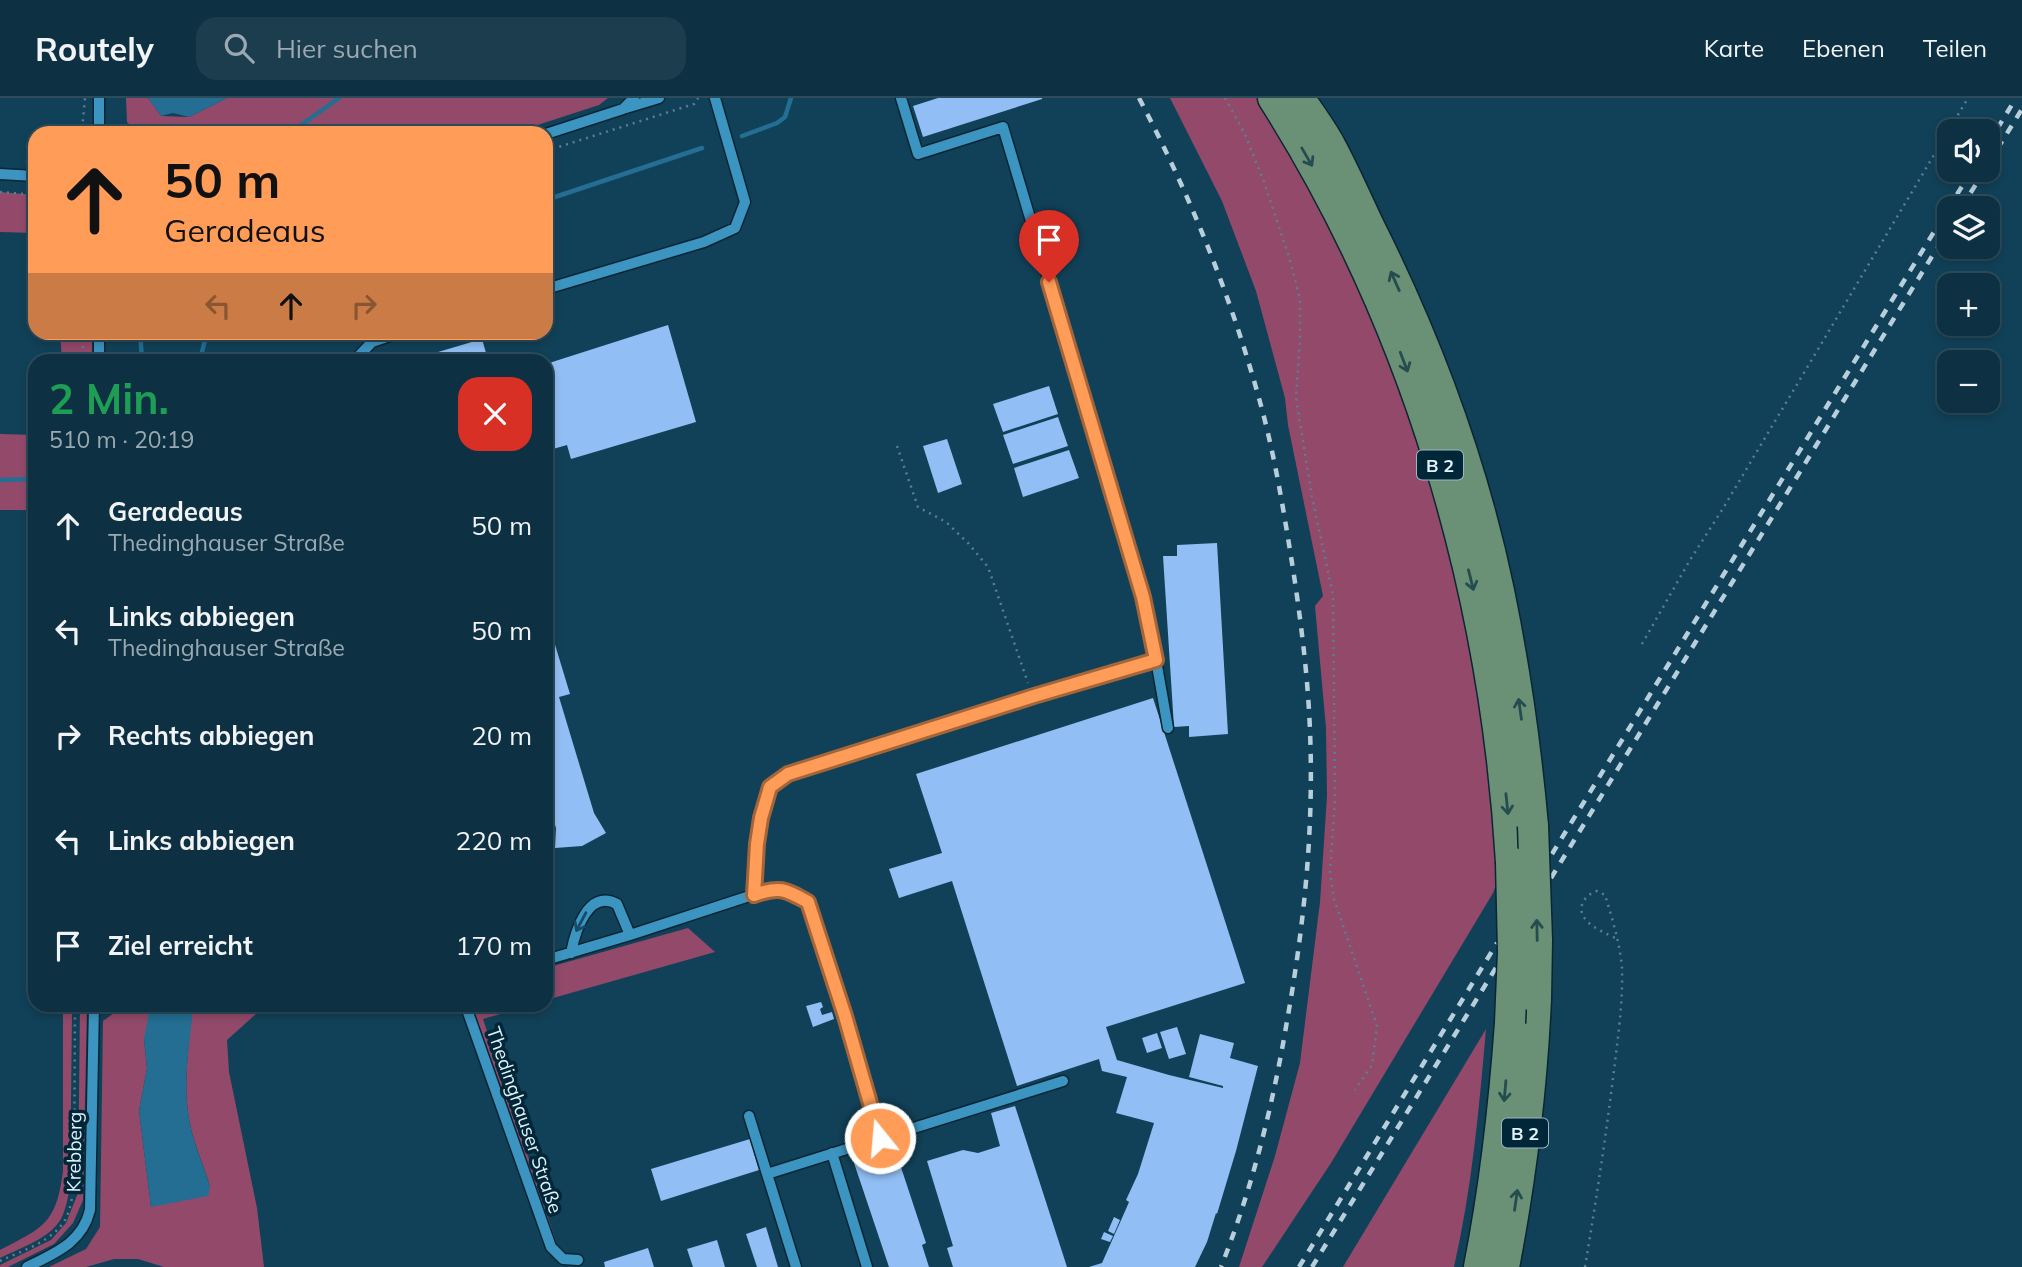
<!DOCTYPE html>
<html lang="de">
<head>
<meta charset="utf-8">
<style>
	:root { --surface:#0d3142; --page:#1b3d4d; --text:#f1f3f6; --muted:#9aa9b2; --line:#2d4c5b }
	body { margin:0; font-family:Mulish,sans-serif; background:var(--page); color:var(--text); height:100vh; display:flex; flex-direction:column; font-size:26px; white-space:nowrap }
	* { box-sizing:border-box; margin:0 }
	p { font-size:23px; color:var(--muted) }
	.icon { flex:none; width:38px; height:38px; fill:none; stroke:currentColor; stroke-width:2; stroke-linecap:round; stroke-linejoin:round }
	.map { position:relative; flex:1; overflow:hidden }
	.drawer { position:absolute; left:28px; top:256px; width:525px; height:658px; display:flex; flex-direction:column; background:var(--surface); border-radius:21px; box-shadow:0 4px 10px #0003,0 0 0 2px var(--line) }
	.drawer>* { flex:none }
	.banner { position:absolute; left:28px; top:28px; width:525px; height:214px; border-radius:21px; box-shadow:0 4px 10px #0003,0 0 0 2px var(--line); background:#fe9c58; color:#111; overflow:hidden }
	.buttons { position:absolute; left:1937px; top:21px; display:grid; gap:14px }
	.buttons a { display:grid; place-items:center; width:63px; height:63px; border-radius:14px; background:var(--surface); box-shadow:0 4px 10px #0003,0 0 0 2px var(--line); font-size:35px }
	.pin { position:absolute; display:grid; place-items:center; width:60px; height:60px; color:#fff; margin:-72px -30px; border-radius:50% 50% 50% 0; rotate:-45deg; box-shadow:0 0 7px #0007 }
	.pin .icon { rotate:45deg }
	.me { position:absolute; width:77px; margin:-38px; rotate:343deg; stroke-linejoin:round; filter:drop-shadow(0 0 5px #0008) }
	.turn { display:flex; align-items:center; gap:24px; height:147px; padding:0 21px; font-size:32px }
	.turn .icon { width:91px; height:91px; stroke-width:2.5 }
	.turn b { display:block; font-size:49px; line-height:60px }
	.lanes { display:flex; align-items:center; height:66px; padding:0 21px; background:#0003; justify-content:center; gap:35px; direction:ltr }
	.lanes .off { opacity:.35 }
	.round { display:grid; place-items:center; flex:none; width:74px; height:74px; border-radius:21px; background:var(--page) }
	.headline { display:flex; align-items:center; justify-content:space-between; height:119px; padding:0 21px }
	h1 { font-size:42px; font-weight:700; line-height:52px; color:#1e9e55 }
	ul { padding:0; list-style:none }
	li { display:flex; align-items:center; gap:21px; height:105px; padding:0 21px }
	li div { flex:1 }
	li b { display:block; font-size:26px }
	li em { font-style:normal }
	header { display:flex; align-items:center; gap:42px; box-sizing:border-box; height:98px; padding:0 35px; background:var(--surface); border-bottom:2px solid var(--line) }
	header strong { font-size:33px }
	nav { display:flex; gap:38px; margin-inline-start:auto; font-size:24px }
	.search { width:490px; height:63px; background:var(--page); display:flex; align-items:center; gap:18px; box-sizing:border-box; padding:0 24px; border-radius:21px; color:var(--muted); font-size:26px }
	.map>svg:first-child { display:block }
	.green { fill:#934a6a; fill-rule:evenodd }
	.water { fill:#236e92 }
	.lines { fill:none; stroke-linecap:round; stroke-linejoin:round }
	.stream { stroke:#236e92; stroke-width:4.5 }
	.building { fill:#91bef4 }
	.service-casing { stroke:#0a2634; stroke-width:13 }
	.primary-casing { stroke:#0a2634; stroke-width:33 }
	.path { stroke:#5a7f91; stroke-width:2.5; stroke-dasharray:2 5; stroke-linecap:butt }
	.service { stroke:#3c94c0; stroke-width:10 }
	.primary { stroke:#6a9176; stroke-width:30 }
	.rail { stroke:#b8cfdb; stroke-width:4.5; stroke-dasharray:9 9; stroke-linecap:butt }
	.primary-bridge-casing { stroke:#0a2634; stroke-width:33; stroke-linecap:butt }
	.primary-bridge { stroke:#6a9176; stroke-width:30 }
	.oneway { stroke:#254c4e }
	.oneway2 { stroke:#154d68 }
	.route-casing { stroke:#a56539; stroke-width:18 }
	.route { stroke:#fe9c58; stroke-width:12 }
	.labels { text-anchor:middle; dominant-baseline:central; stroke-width:7; stroke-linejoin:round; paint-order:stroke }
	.shield { fill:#002738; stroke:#9fb6c2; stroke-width:2 }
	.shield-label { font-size:18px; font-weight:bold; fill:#e3f3fd }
	.street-label { font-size:19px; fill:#e3f3fd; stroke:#002738 }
</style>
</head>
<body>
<header>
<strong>Routely</strong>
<div class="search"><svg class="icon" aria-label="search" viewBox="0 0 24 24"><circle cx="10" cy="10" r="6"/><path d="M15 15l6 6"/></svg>Hier suchen</div>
<nav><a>Karte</a><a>Ebenen</a><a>Teilen</a></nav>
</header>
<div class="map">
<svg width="2022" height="1169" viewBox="0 0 2022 1169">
	<rect width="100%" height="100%" fill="#114158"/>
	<path class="green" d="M126,0H148L161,18L189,19L227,0H608L599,7L513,35H137L127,24Z
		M1170,0H1266L1350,156L1419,331L1474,545L1500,777L1493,795L1331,1065L1262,1169H1239L1275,1058L1300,965L1320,804L1327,698L1326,630L1315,508L1323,498L1288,327L1285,300L1256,193L1222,103Z
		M0,94L35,97V135L0,134Z
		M60,235H92V262H62Z
		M0,336L35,337V412H0Z
		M688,830L715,854L546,902V870Z
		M63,907H72V917L70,1088C68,1099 66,1111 61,1121C49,1141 20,1150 0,1160V1152C45,1129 56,1125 63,1073Z
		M80,907H87L83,1102L73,1125L54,1146L8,1169H0V1167L51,1142L66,1125L78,1095Z
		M116,907H270L257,915L227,942L229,974L257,1110L264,1169H164L138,1161H114L86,1169H49L86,1151L100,1129L103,923L114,915ZM192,912C189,950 182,988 190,1026C194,1047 204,1067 210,1089L151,1109L139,1013L147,970L144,941Z
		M469,907H531L483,921L557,1147L551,1149Z
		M1486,931C1479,1011 1472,1090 1454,1169H1343Z"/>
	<path class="water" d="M148,0H227L189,19L173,15L161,18Z
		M168,912H193C189,949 182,988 190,1026C194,1047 204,1068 210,1089L208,1098L151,1109L139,1013L147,970L144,941L149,914Z"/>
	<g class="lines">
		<path class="stream" d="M290,35L339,0
			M742,38L777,25L785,19L791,0
			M546,102L702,50
			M140,234L142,262
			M200,262L207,234
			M0,382L35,381"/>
	</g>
	<path class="building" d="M938,0H1042V1L923,39L913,8Z
		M668,227L696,324L571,361L567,347L546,353V266Z
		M482,241L488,262H411Z
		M1049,288L1058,316L1003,334L993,306Z
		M1058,319L1068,348L1013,366L1003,337Z
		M947,341L962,386L938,395L923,348Z
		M1069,352L1079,380L1023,399L1014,370Z
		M1217,445L1228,636L1189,639V628L1174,629L1163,458H1177V447Z
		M546,517L570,596L559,599L594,715L606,735L582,748L555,750L556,730L546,699Z
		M1153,600L1245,885L1106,929L1117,962L1169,977L1223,990V988L1189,979L1200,936L1234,945L1230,960L1258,968L1236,1053L1217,1116L1216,1115L1207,1144L1195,1169H1089L1102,1165L1126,1111L1129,1104L1126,1102L1138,1076L1154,1025L1116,1015L1127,979L1102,973L1099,961L1017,988L952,783L899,800L889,771L942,755L916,676Z
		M821,904L823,909L820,911L822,917L832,914L834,921L813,929L806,908Z
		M1177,929L1186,956L1169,961L1160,934Z
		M1157,935L1162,950L1147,955L1142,940Z
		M1015,1008L1067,1169H953L947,1150L953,1148L927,1063L963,1052L978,1055L1000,1048L991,1015Z
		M750,1041L759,1072L661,1103L651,1071Z
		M892,1042L926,1145L922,1147L929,1169H889L851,1056Z
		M1114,1119L1120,1122L1114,1136L1108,1133Z
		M766,1129L778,1169H757L746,1136Z
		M1104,1134L1113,1138L1110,1144L1101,1141Z
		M717,1142L725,1169H693L687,1151Z
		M648,1150L654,1169H605L604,1164Z"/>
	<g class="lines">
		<defs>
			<path id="service" d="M626,10L659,0
				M99,35V0
				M546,36L623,11L634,0
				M0,76L35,78
				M546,191L704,144L735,130L745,104L715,0
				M99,234V262
				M355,262L372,244L402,234
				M1156,562L1168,630
				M754,797L757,746L761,720L770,689L788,676L1030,599L1156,562L1143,499L1003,29L918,56L901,0
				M571,855C575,834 588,790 617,806L630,837
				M546,862L630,837L771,791L789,793L808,804L845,918L881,1040
				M465,906L551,1149L563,1161L578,1162
				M749,1018L767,1076
				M832,1055L867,1169
				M27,1169C55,1155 82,1145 90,1112L94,906
				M796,1169L767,1076L1063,983"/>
			<path id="primary" d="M1273,0C1418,228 1495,496 1511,764
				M1299,0C1310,16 1322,32 1331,49C1345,75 1357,103 1370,130C1427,244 1473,368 1499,493C1515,571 1526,649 1533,728
				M1479,1169C1495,1088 1504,1008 1510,925
				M1504,1169C1521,1080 1532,991 1536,900"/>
		</defs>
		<use href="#service" class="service-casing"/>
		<use href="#primary" class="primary-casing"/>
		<path class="path" d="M1225,0L1244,34L1264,84L1289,159L1300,201V242L1296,300L1312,399L1333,497L1335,701L1330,774L1334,801L1377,928L1372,967L1355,992
			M75,35L83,22L85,0
			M546,53L694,6L698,0
			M26,64L35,61
			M0,94L35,97
			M83,234V262
			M897,348L918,409L946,424L968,445L988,469L1028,585
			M1642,546L1690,462L1722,412L1968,0
			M0,1163C21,1153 52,1144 65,1122C70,1113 72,1100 74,1090L75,906
			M1585,1169C1596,1103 1606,1038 1614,972C1618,939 1623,904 1622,870C1620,845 1612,820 1605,797L1597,793C1584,797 1575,811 1587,823C1594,831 1608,836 1617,841"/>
		<use href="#service" class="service"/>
		<use href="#primary" class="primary"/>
		<path class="rail" d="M1139,0C1190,97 1231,198 1260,304C1275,358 1284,415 1293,471C1301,524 1308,579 1310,633C1314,731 1304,828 1287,923C1273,1007 1252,1091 1221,1169
			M1988,46L2016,0
			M1988,66L2022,11
			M1961,110L1985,72
			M1552,756L1972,72
			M1551,780L1950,129
			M1299,1169L1497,845
			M1312,1169L1497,868"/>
		<defs>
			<path id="primary-bridge" d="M1533,728L1537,842L1536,900
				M1510,925L1513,854L1511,764"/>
		</defs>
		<use href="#primary-bridge" class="primary-bridge-casing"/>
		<use href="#primary-bridge" class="primary-bridge"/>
	</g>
	<defs><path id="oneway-shaft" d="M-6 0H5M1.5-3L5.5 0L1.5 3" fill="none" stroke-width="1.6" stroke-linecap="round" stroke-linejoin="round" transform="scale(1.75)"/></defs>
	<g class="oneway">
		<use href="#oneway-shaft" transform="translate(1307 59) rotate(60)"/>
		<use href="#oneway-shaft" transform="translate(1395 183) rotate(-114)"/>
		<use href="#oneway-shaft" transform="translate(1404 264) rotate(69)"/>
		<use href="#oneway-shaft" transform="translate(1471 482) rotate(76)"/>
		<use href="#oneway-shaft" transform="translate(1520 611) rotate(-98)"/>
		<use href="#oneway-shaft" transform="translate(1507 706) rotate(84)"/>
		<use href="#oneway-shaft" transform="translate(1537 832) rotate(-91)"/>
		<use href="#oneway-shaft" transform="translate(1505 993) rotate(95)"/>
		<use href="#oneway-shaft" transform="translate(1516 1102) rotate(-82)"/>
	</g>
	<use class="oneway2" href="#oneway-shaft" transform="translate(581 824) rotate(118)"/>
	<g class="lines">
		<defs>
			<path id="route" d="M880,1040L845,918L808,804C785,791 779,788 754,797L757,746L761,720L770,689L788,676L1034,598L1156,562L1143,499L1049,184"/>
		</defs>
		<use href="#route" class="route-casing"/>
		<use href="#route" class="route"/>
	</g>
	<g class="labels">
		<g class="shield">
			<rect x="1417" y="352.5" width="46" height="29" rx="5"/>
			<rect x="1502" y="1020.5" width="46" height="29" rx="5"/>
		</g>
		<g class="shield-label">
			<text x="1440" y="367">B 2</text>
			<text x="1525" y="1035">B 2</text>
		</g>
		<g class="street-label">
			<text transform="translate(525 1022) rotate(71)">Thedinghauser Straße</text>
			<text transform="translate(74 1054) rotate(-89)">Krebberg</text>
		</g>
	</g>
</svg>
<div class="buttons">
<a><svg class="icon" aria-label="sound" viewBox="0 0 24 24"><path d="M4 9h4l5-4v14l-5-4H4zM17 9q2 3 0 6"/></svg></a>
<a><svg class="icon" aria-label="layers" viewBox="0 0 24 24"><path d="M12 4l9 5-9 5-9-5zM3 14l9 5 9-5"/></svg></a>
<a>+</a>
<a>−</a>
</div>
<div class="pin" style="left:1049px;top:184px;background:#d93025"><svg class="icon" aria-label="arrive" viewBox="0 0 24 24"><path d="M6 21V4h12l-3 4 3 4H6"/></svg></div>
<svg class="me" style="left:880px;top:1040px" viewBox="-20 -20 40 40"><circle r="17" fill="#fe9c58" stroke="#fff" stroke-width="3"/><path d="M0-11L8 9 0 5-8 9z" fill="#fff"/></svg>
<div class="banner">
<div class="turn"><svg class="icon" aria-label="ahead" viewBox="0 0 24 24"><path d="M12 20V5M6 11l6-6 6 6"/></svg><div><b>50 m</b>Geradeaus</div></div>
<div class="lanes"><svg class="icon off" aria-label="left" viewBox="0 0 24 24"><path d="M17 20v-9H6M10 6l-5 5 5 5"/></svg><svg class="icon" aria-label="ahead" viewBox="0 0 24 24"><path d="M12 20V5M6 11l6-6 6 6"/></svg><svg class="icon off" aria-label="right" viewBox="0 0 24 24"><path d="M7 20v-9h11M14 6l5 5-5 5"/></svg></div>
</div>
<section class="drawer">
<div class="headline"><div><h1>2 Min.</h1><p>510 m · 20:19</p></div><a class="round" style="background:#d93025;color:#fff"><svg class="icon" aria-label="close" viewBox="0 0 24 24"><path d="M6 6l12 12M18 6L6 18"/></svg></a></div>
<ul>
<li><svg class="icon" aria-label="ahead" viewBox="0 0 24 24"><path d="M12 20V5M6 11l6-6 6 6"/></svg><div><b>Geradeaus</b><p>Thedinghauser Straße</p></div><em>50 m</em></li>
<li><svg class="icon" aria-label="left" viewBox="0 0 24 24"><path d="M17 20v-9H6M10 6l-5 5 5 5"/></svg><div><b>Links abbiegen</b><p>Thedinghauser Straße</p></div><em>50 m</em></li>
<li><svg class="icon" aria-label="right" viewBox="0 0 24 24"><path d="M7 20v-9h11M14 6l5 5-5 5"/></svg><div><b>Rechts abbiegen</b></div><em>20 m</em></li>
<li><svg class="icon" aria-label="left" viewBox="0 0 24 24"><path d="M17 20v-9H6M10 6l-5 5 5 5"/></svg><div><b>Links abbiegen</b></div><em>220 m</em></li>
<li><svg class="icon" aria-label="arrive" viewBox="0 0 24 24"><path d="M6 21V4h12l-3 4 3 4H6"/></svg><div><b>Ziel erreicht</b></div><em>170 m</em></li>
</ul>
</section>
</div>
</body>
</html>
